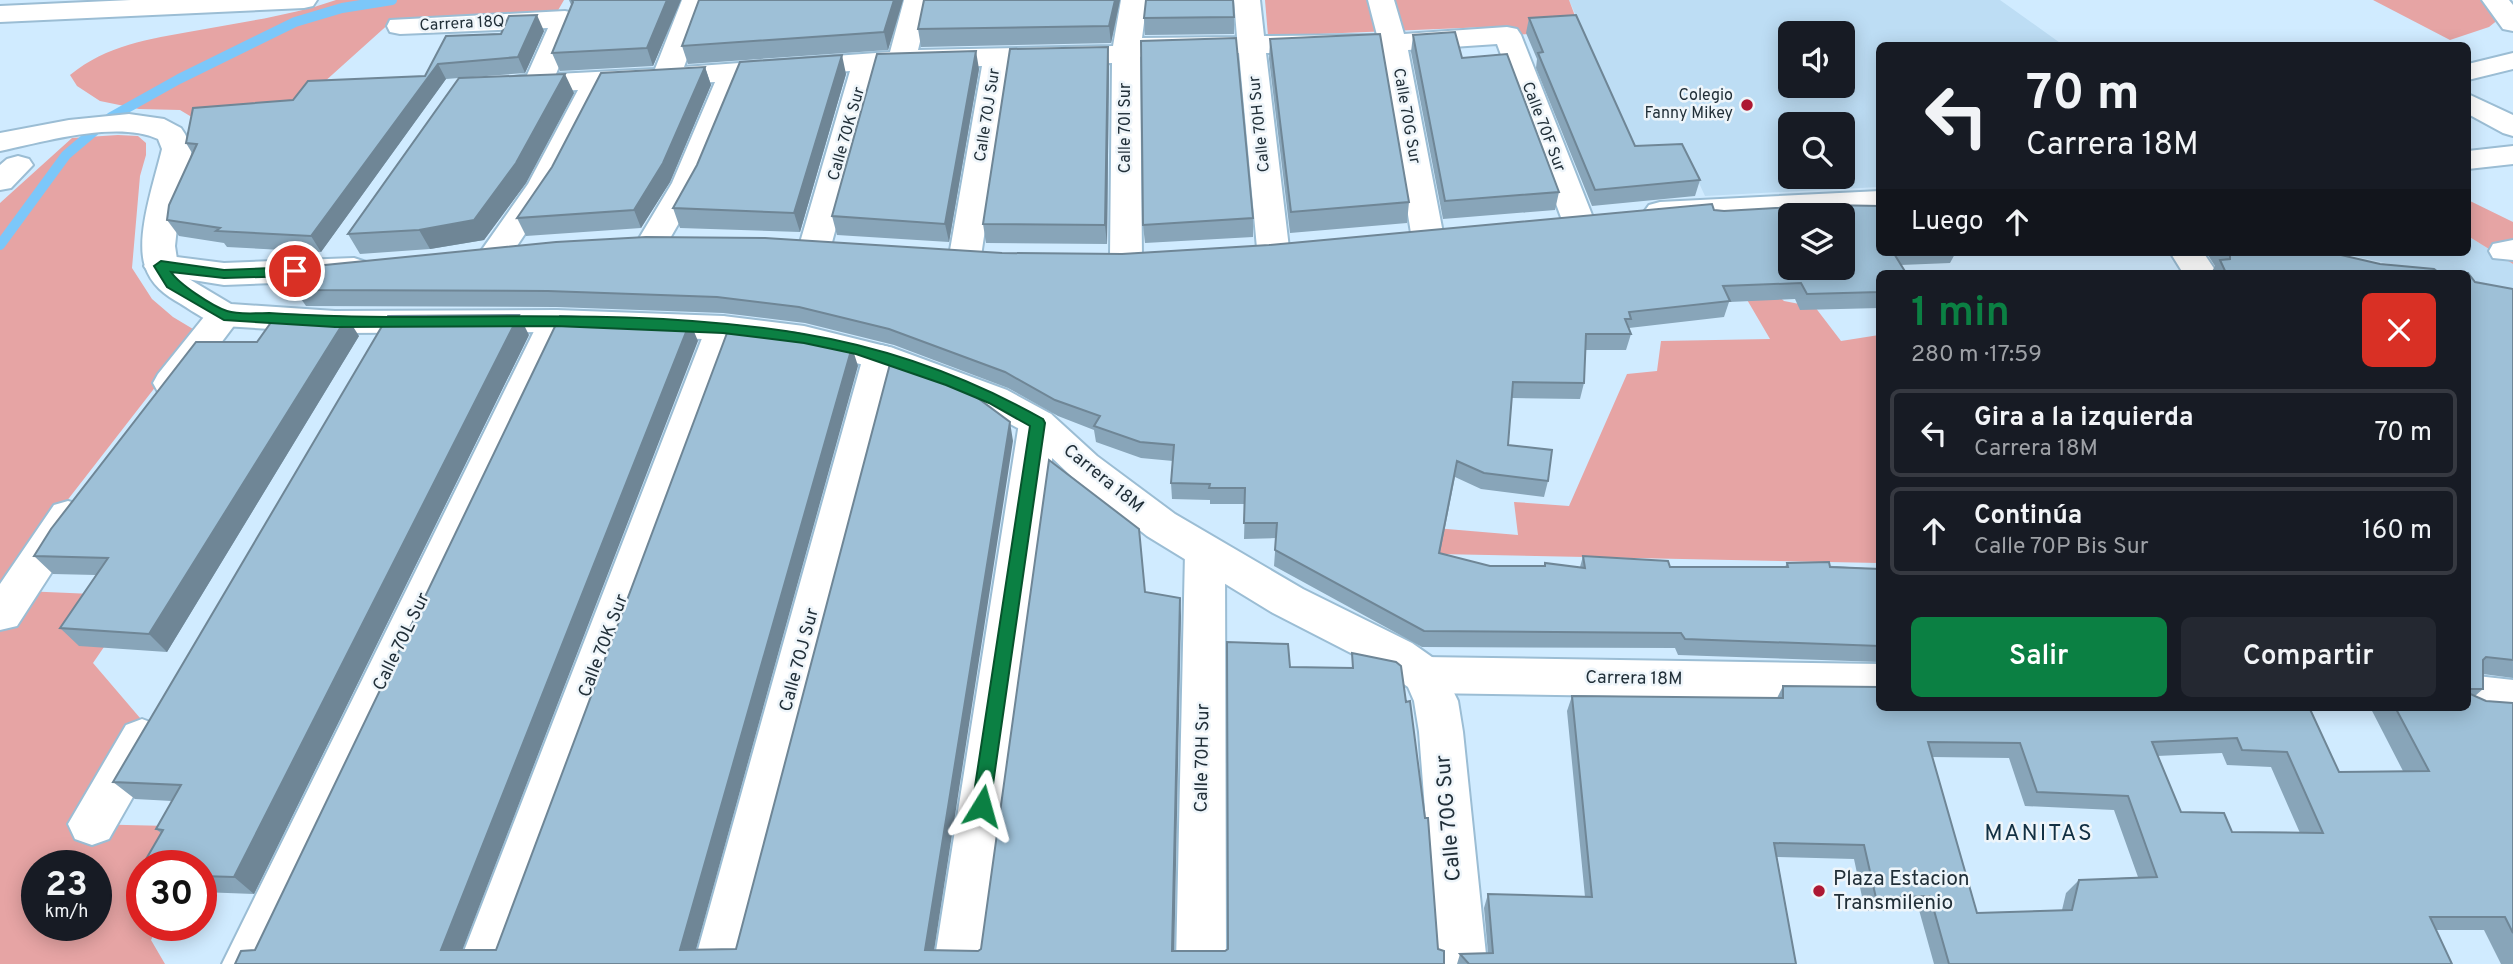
<!DOCTYPE html>
<html lang="es">
<head>
<meta charset="utf-8">
<style>
	:root { --surface:#171b24; --page:#242831; --text:#f1f3f6; --muted:#9ea1a6; --line:#363941; --accent:#0b8043 }
	body { margin:0; font-family:Overpass,sans-serif; background:var(--page); color:var(--text); height:100vh; display:flex; flex-direction:column; font-size:26px; white-space:nowrap }
	* { box-sizing:border-box; margin:0 }
	p { font-size:23px; color:var(--muted) }
	.icon { flex:none; width:38px; height:38px; fill:none; stroke:currentColor; stroke-width:2; stroke-linecap:round; stroke-linejoin:round }
	.map { position:relative; flex:1; overflow:hidden }
	.side { position:absolute; left:1876px; top:270px; width:595px; height:441px; display:flex; flex-direction:column; background:var(--surface); border-radius:10px; box-shadow:0 4px 18px #0003 }
	.side>* { flex:none }
	.top-card { position:absolute; left:1876px; top:42px; width:595px; height:214px; border-radius:10px; box-shadow:0 4px 18px #0003; background:#171b24; color:var(--text); overflow:hidden }
	.controls { position:absolute; left:1778px; top:21px; display:grid; gap:14px }
	.controls a { display:grid; place-items:center; width:77px; height:77px; border-radius:10px; background:var(--surface); box-shadow:0 4px 18px #0003; font-size:35px }
	.speed { position:absolute; left:21px; top:850px; display:flex; gap:14px; font-size:35px; font-weight:700; text-align:center }
	.speed>* { display:grid; place-content:center; width:91px; height:91px; border-radius:50%; background:var(--surface); box-shadow:0 4px 18px #0003; line-height:1 }
	.speed small { font-size:18px; font-weight:400 }
	.speed .limit { border:10px solid #d22; background:#fff; color:#111 }
	.pin { position:absolute; display:grid; place-items:center; width:60px; height:60px; color:#fff; margin:-30px; border:4px solid #fff; border-radius:50%; box-shadow:0 2px 7px #0007 }
	.me { position:absolute; width:77px; margin:-38px; rotate:8deg; stroke-linejoin:round; filter:drop-shadow(0 0 5px #0008) }
	.turn { display:flex; align-items:center; gap:24px; height:147px; padding:0 35px; font-size:32px }
	.turn .icon { width:91px; height:91px; stroke-width:2.5 }
	.turn b { display:block; font-size:49px; line-height:60px }
	.then { display:flex; align-items:center; height:66px; padding:0 35px; background:#0003; gap:14px; font-size:26px }
	.round { display:grid; place-items:center; flex:none; width:74px; height:74px; border-radius:10px; background:var(--page) }
	.summary { display:flex; align-items:center; justify-content:space-between; height:119px; padding:0 35px }
	h1 { font-size:42px; font-weight:600; line-height:52px; color:var(--accent) }
	.button { display:flex; gap:14px; margin-top:auto; padding:14px 35px }
	.button a { flex:1; height:80px; border-radius:10px; background:var(--accent); color:#fff; font-size:28px; font-weight:600; line-height:80px; text-align:center }
	.button a+a { background:var(--page); color:var(--text) }
	ul { padding:0; list-style:none }
	li { display:flex; align-items:center; gap:21px; height:88px; margin:0 14px 10px; padding:0 21px; border:4px solid var(--line); border-radius:10px }
	li div { flex:1 }
	li b { display:block; font-size:26px }
	li em { font-style:normal }
	.map>svg:first-child { display:block }
	.built { fill:#bdddf4; fill-rule:evenodd }
	.green { fill:#e6a4a4; fill-rule:evenodd }
	.lines { fill:none; stroke-linecap:round; stroke-linejoin:round }
	.stream { stroke:#7cc7f9; stroke-width:10 }
	.street-casing { stroke:#9bbdd4; stroke-width:4 }
	.secondary-casing { stroke:#9bbdd4; stroke-width:4 }
	.street { fill:#fff; fill-rule:evenodd }
	.secondary { fill:#fff; fill-rule:evenodd }
	.wall { fill:#88a5b9; fill-rule:evenodd }
	.shaded-wall { fill:#6f8696 }
	.building { fill:#9ec0d7; stroke:#6f8696; stroke-width:2; fill-rule:evenodd }
	.route { fill:#0b8043; stroke:#07532c; stroke-width:2 }
	.poi-dot { fill:#ad1833; stroke:#eef5fa; stroke-width:2.5 }
	.labels { text-anchor:middle; dominant-baseline:central; stroke-width:5; stroke-linejoin:round; paint-order:stroke }
	.far-street-label { font-size:16px; fill:#212f38; stroke:#eef5fa }
	.far-poi-label { font-size:16px; fill:#212f38; stroke:#eef5fa; text-anchor:end }
	.street-label { font-size:18px; fill:#212f38; stroke:#eef5fa }
	.near-street-label { font-size:21px; fill:#212f38; stroke:#eef5fa }
	.near-poi-label { font-size:21px; fill:#212f38; stroke:#eef5fa; text-anchor:start }
	.near-neighbourhood-label { font-size:23px; letter-spacing:2px; fill:#123043; stroke:#eef5fa }
</style>
</head>
<body>
<div class="map">
<svg width="2513" height="964" viewBox="0 0 2513 964">
	<rect width="100%" height="100%" fill="#d0ebff"/>
	<path class="built" d="M1569,0H2000L2063,45L1880,46L1879,187L1705,196L1685,153L1637,156ZM1790,33H1843V86H1790ZM1790,124H1843V177H1790Z
		M2468,236L2513,264V289L2468,280V273H2433L2334,252H2468Z"/>
	<path class="green" d="M336,0H564L557,12L392,21L313,92L289,128L195,119L180,110L139,109L100,101L77,86L70,75C107,45 149,39 194,31C242,22 290,16 336,0Z
		M1265,0H1569L1581,32L1507,35L1511,26L1268,36Z
		M2373,0H2490L2504,15L2489,27L2450,40Z
		M118,135L138,136L146,143V155L140,176L132,268L152,299L173,317L198,332L0,587V203L72,138Z
		M2468,200L2513,222V264L2468,236Z
		M1739,286H1768L1784,301L1815,307L1841,341L1879,335V563L1438,554L1435,528L1518,535L1514,502L1569,506L1627,374L1657,371L1661,341L1770,339Z
		M0,590L139,596L93,663L146,725L85,824L210,827L190,866H142V926H158L151,940L165,964H0ZM37,866H96V926H37Z"/>
	<g class="lines">
		<path class="stream" d="M0,245L66,155L111,117L179,79L295,22L342,8L392,0"/>
		<defs>
			<path id="street" d="M131,0H317L313,6L304,8L0,22V6Z
				M682,0H708L684,67L890,52L904,0H930L918,50L1113,46L1121,0H1147L1142,38L1237,37L1234,0H1260L1264,36L1377,35L1368,0H1394L1404,34L1507,27L1517,29L1521,35L1594,220L1589,227L1578,230L1567,227L1562,220L1497,44L1408,50L1443,233L1438,240L1427,243L1416,240L1411,233L1381,51L1266,53L1289,248L1285,255L1273,258L1261,255L1257,248L1239,53L1145,54L1140,57L1142,257L1138,264L1126,267L1114,264L1110,257L1112,63L1010,65L981,256L977,263L965,266L953,263L949,256L982,66L879,69L831,246L827,253L815,256L803,253L799,246L850,71L744,79L702,183L665,247L654,250L643,247L638,240L672,183L715,82L607,88L558,184L509,258L497,261L485,258L481,251L528,184L578,90L516,93L506,90L502,84L506,78L527,75L548,28L400,34L390,32L387,26L390,20L565,11L574,13L578,19L556,74L655,69Z
				M2482,0H2509L2513,5V31L2503,29Z
				M2513,53V69L2468,80V64Z
				M2468,94L2513,115V136L2503,133L2468,114Z
				M2513,146V164L2468,169V151Z
				M18,156L29,159L33,165L11,188L0,190V165L7,159Z
				M1880,191V210L1660,222L1649,219L1644,212L1649,205L1660,202Z
				M2513,240V260L2493,258L2489,251L2493,244Z
				M2170,252H2203L2217,273H2183Z
				M161,255L224,263L354,258L366,262L371,269L366,276L354,280L224,285L149,273L144,266L149,259Z
				M224,304L236,307L241,315L236,323L184,392L171,396L158,392L153,383L158,374L212,307Z
				M556,310L568,313L573,321L273,964H222L539,321L544,313Z
				M723,316L735,320L740,328L509,964H459L706,328L711,320Z
				M881,345L893,348L899,357L744,964H694L863,357L869,348Z
				M1038,410L1051,414L1057,423L984,964H934L1019,423L1025,414Z
				M68,501L82,505L88,516L17,626L0,630V584L54,505Z
				M1205,537L1219,542L1225,553L1226,964H1176L1185,553L1191,542Z
				M1424,657L1880,664V700L1424,693L1409,688L1402,675L1409,662Z
				M2468,675L2513,680V718L2468,713L2452,707H2468Z
				M142,719L158,725L165,739L158,753L109,839L92,845L75,839L68,824L126,725Z"/>
			<path id="secondary" d="M129,114L164,119L181,128L185,134L192,149L178,218L175,246L178,266L184,276L231,304L335,311L556,310L723,316L804,326L893,348L1007,390L1051,414L1097,456L1175,514L1303,589L1412,643L1439,662L1458,701L1463,732L1487,964H1437L1419,732L1414,701L1408,687L1382,669L1273,613L1147,536L1071,476L1025,432L981,408L872,367L804,350L723,340L556,332L335,333L224,326C208,322 195,313 181,304C165,295 151,285 145,266C135,236 155,179 162,149L158,139C117,120 43,142 0,151V133L69,120Z"/>
		</defs>
		<use href="#street" class="street-casing"/>
		<use href="#secondary" class="secondary-casing"/>
		<use href="#street" class="street"/>
		<use href="#secondary" class="secondary"/>
	</g>
	<path class="wall" d="M569,0H681L653,66L560,71L552,53L572,7Z
		M699,0H903L888,50L688,64L682,46Z
		M924,0H1120L1111,43L921,47L918,29Z
		M1234,17V34L1145,35L1144,18Z
		M1529,18L1635,146L1700,180L1695,196L1592,206L1536,68L1537,59L1526,33Z
		M544,31L525,73L459,78L574,93L526,183L484,240L430,249L360,254L348,234L459,78L446,79L321,252L227,247L224,243L179,236L167,220L192,153L186,143L293,100L425,76L446,36Z
		M1413,35L1462,58L1559,192L1555,210L1443,219L1411,52Z
		M1270,39L1409,202L1407,223L1290,233L1269,59Z
		M1109,66L1107,244L986,243L983,224Z
		M705,67L711,85L670,182L641,228L526,236L517,218Z
		M979,69L949,242L837,235L832,216Z
		M846,74L800,232L680,228L673,208Z
		M1714,210L1880,252H1956L1950,263L1901,265L1880,273V308L1800,310L1795,299L1729,302L1724,317L1629,328L1631,334L1626,350H1585L1584,383L1580,399L1512,398L1508,445L1548,481L1544,497L1481,489L1455,477L1440,553L1490,566L1580,567L1583,556L1670,567H1785L1787,563L1880,569V662L1678,655L1675,648L1422,647L1274,566L1276,538L1244,539L1245,504H1210V500L1172,499L1171,483L1173,461L1141,458L1096,442L1094,430L1058,416L1008,388L894,345L805,323L723,313L556,307L306,306L295,290L1002,253L1122,254L1269,245Z
		M1253,218V237L1145,243L1143,225Z
		M2206,252H2328L2380,264L2434,269L2438,272L2468,273L2475,282L2513,289V678L2483,674V689L2475,696L2486,701L2513,703V964H2501L2484,930H2436L2452,964H1934L1919,910L1865,911L1854,859L1777,857L1796,964H1457L1460,954L1488,953L1484,908L1488,894L1585,897L1567,711L1572,696L1777,698L1783,686L1880,687V707H2309L2339,772L2403,771L2370,707H2468V273H2211L2215,266ZM2222,753L2227,765L2271,767L2300,833L2232,832L2224,813L2181,812L2157,756ZM1932,757L2009,758L2025,806L2114,810L2138,877L2079,880L2066,893L2062,910L1977,913Z
		M529,335L254,894L201,892V866L156,829L172,801L135,799L113,782Z
		M359,336L167,652L79,646L60,628L96,575L53,574L34,556L257,342Z"/>
	<path class="shaded-wall" d="M667,0H681L653,66L647,48Z
		M894,0H903L888,50L884,32Z
		M1115,0H1120L1111,43L1109,26Z
		M537,15L544,31L525,73L518,57Z
		M1108,47L1109,66L1107,244L1105,225Z
		M976,51L979,69L949,242L945,224Z
		M842,55L846,74L800,232L794,213Z
		M438,64L446,79L321,252L311,236Z
		M705,67L711,85L670,182L641,228L634,210Z
		M565,74L574,93L526,183L484,240L430,249L419,230Z
		M519,315L529,335L254,894L234,877Z
		M347,317L359,336L167,652L149,634Z
		M690,322L698,341L457,964L441,950Z
		M852,347L858,366L692,964L680,950Z
		M1010,422L1013,441L932,964L925,950Z
		M1180,598L1181,616L1174,964L1172,951Z"/>
	<path class="building" d="M572,0H667L647,48L552,53L573,2Z
		M699,0H894L884,32L682,46Z
		M924,0H1115L1109,26L918,29Z
		M1146,0H1233L1234,17L1144,18Z
		M537,15L518,57L438,64L311,236L216,231L220,228L167,220L169,205L197,144L186,143L193,108L293,100L308,81L425,76L446,36L501,34L509,16Z
		M1576,15L1635,146L1682,144L1700,180L1595,190L1538,53L1543,52L1529,18Z
		M1455,32L1462,58L1507,54L1559,192L1445,201L1413,35Z
		M1380,34L1409,202L1291,212L1270,39Z
		M1236,38L1253,218L1143,225L1141,41Z
		M1108,47L1105,225L983,224L1010,49Z
		M976,51L945,224L832,216L877,54Z
		M842,55L794,213L673,208L697,165L740,62Z
		M705,67L663,163L634,210L517,218L552,167L601,73Z
		M565,74L516,163L474,220L419,230L348,234L459,78Z
		M1712,204L1714,210L1724,211L1825,205L1880,206V252H1893L1906,273H1880V292L1807,294L1801,283L1723,286L1730,301L1629,312L1631,319H1625L1631,334H1586L1584,383L1513,382L1508,445L1552,450L1548,481L1484,473L1457,461L1439,553L1490,566H1545V563L1585,568L1583,556L1668,561L1670,567H1788L1787,563L1829,562L1830,567L1880,569V646L1685,639L1681,633L1424,631L1275,550L1277,523H1244L1245,488H1209L1210,484L1171,483L1174,445L1140,442L1094,426L1100,416L1055,400L1005,372L889,329L799,307L717,297L548,291L295,290L305,267L556,242L646,237L765,238L1002,253L1122,254L1269,245ZM1790,215H1843V268H1790Z
		M2228,252H2328L2380,264L2434,269L2438,272L2468,273L2475,282L2513,289V660L2486,657L2483,660V689H2470L2468,693L2486,701L2513,703V933L2505,917H2430L2452,964H1949L1930,896L1876,898L1864,845L1774,843L1796,964H1469L1460,954L1493,953L1488,894L1592,897L1572,696L1783,698V686L1880,687V707H2309L2339,772L2429,771L2395,707H2468V273H2226L2220,260L2230,259V255ZM2237,738L2242,750L2287,752L2323,833L2232,832L2224,813L2181,812L2152,742ZM1928,742L2020,743L2037,792L2128,796L2157,877L2079,880L2072,910L1977,913Z
		M277,314L347,317L149,634L60,628L108,558L34,556L51,529L196,342H257Z
		M519,315L234,877L201,876V866H142L163,830L156,829L181,785L113,782L388,316Z
		M560,316L690,322L441,950H496L730,325L797,333L852,347L680,950L736,949L891,360L960,385L1010,422L925,950L978,951L981,949L1049,460L1139,529L1145,592L1180,598L1172,951H1225L1228,949L1227,642L1288,644L1290,667L1353,668L1352,653L1396,662L1401,666L1406,702L1410,701L1425,818H1428L1438,949L1444,951V964H235L241,951L255,950Z"/>
	<path class="route" d="M161,261L224,270L295,267L301,271L295,276L224,278L171,272C179,284 212,306 227,311C239,315 256,313 269,313C315,316 361,317 407,317C539,316 674,312 804,334C888,348 970,378 1043,419L1045,423L989,812L982,814L975,812L972,806L1030,426L989,403L946,385L856,354L804,343L723,333L556,326L335,327L224,320L167,287L154,266Z"/>
	<g class="poi-dot">
		<circle cx="1747" cy="105" r="7"/>
		<circle cx="1819" cy="891" r="7"/>
	</g>
	<g class="labels">
		<g class="far-street-label">
			<text transform="translate(462 24) rotate(-3)">Carrera 18Q</text>
			<text transform="translate(988 115) rotate(-81)">Calle 70J Sur</text>
			<text transform="translate(1406 116) rotate(80)">Calle 70G Sur</text>
			<text transform="translate(1260 124) rotate(-96)">Calle 70H Sur</text>
			<text transform="translate(1543 127) rotate(69)">Calle 70F Sur</text>
			<text transform="translate(1126 128) rotate(-90)">Calle 70I Sur</text>
			<text transform="translate(847 134) rotate(-74)">Calle 70K Sur</text>
		</g>
		<g class="far-poi-label">
			<text x="1733" y="96">Colegio<tspan x="1733" dy="18">Fanny Mikey</tspan></text>
		</g>
		<g class="street-label">
			<text transform="translate(1103 479) rotate(39)">Carrera 18M</text>
			<text transform="translate(402 642) rotate(-64)">Calle 70L Sur</text>
			<text transform="translate(604 646) rotate(-69)">Calle 70K Sur</text>
			<text transform="translate(800 660) rotate(-75)">Calle 70J Sur</text>
			<text transform="translate(1634 679) rotate(1)">Carrera 18M</text>
			<text transform="translate(1203 758) rotate(-89)">Calle 70H Sur</text>
		</g>
		<g class="near-street-label">
			<text transform="translate(1449 818) rotate(-95)">Calle 70G Sur</text>
		</g>
		<g class="near-poi-label">
			<text x="1833" y="879">Plaza Estacion<tspan x="1833" dy="24">Transmilenio</tspan></text>
		</g>
		<g class="near-neighbourhood-label">
			<text x="2039" y="834">MANITAS</text>
		</g>
	</g>
</svg>
<div class="controls">
<a><svg class="icon" aria-label="sound" viewBox="0 0 24 24"><path d="M4 9h4l5-4v14l-5-4H4zM17 9q2 3 0 6"/></svg></a>
<a><svg class="icon" aria-label="search" viewBox="0 0 24 24"><circle cx="10" cy="10" r="6"/><path d="M15 15l6 6"/></svg></a>
<a><svg class="icon" aria-label="layers" viewBox="0 0 24 24"><path d="M12 4l9 5-9 5-9-5zM3 14l9 5 9-5"/></svg></a>
</div>
<div class="speed"><div>23<small>km/h</small></div><div class="limit">30</div></div>
<div class="pin" style="left:295px;top:271px;background:#d93025"><svg class="icon" aria-label="arrive" viewBox="0 0 24 24"><path d="M6 21V4h12l-3 4 3 4H6"/></svg></div>
<svg class="me" style="left:982px;top:806px" viewBox="-20 -20 40 40"><path d="M0-17L14 15 0 8-14 15z" fill="#0b8043" stroke="#fff" stroke-width="4"/></svg>
<div class="top-card">
<div class="turn"><svg class="icon" aria-label="left" viewBox="0 0 24 24"><path d="M17 20v-9H6M10 6l-5 5 5 5"/></svg><div><b>70 m</b>Carrera 18M</div></div>
<div class="then">Luego<svg class="icon" aria-label="ahead" viewBox="0 0 24 24"><path d="M12 20V5M6 11l6-6 6 6"/></svg></div>
</div>
<section class="side">
<div class="summary"><div><h1>1 min</h1><p>280 m · 17:59</p></div><a class="round" style="background:#d93025;color:#fff"><svg class="icon" aria-label="close" viewBox="0 0 24 24"><path d="M6 6l12 12M18 6L6 18"/></svg></a></div>
<ul>
<li><svg class="icon" aria-label="left" viewBox="0 0 24 24"><path d="M17 20v-9H6M10 6l-5 5 5 5"/></svg><div><b>Gira a la izquierda</b><p>Carrera 18M</p></div><em>70 m</em></li>
<li><svg class="icon" aria-label="ahead" viewBox="0 0 24 24"><path d="M12 20V5M6 11l6-6 6 6"/></svg><div><b>Continúa</b><p>Calle 70P Bis Sur</p></div><em>160 m</em></li>
</ul>
<div class="button"><a>Salir</a><a>Compartir</a></div>
</section>
</div>
</body>
</html>
